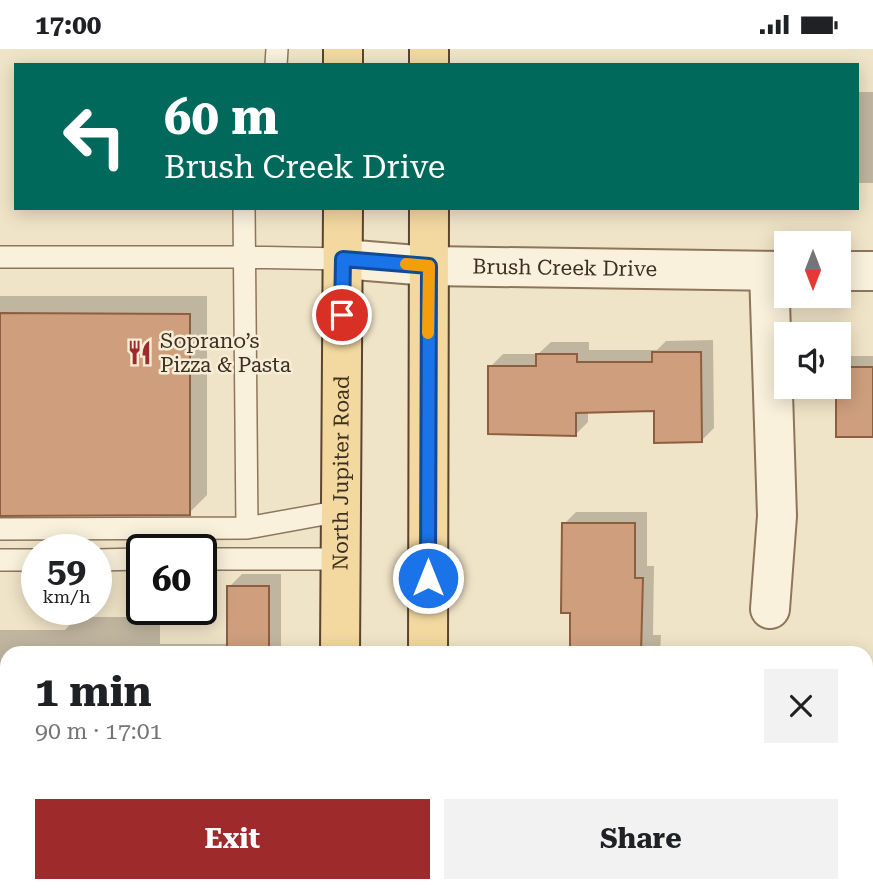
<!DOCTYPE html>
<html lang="en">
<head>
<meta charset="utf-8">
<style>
	:root { --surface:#fff; --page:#f2f2f2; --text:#202124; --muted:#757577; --accent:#9e2a2b }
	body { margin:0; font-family:"Roboto Serif",serif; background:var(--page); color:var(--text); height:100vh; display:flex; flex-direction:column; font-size:26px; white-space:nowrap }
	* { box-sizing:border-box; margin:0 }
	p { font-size:23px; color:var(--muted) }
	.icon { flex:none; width:38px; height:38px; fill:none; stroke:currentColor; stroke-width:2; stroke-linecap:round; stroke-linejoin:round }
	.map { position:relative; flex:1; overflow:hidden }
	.details { position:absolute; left:0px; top:597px; width:873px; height:247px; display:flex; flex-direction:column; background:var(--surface); border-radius:21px 21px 0 0; box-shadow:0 4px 18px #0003 }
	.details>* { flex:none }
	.guide { position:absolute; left:14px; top:14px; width:845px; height:147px; border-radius:0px; box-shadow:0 4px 18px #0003; background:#00695c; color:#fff; overflow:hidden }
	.needle { width:46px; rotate:180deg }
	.fabs { position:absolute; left:774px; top:182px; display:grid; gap:14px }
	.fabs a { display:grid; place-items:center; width:77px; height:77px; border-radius:0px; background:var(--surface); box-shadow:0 4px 18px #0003; font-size:35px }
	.speed { position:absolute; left:21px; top:485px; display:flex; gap:14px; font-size:35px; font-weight:700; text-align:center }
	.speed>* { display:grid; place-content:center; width:91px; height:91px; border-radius:50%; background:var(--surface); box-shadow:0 4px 18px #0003; line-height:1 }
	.speed small { font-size:18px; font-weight:400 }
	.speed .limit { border:4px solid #111; border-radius:10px; background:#fff; color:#111 }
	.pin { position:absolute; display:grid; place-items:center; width:60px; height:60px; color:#fff; margin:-30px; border:4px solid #fff; border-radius:50%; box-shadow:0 2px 7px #0007 }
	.me { position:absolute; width:77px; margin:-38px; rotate:0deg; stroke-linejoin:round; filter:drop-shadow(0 0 5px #0008) }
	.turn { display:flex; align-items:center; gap:24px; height:147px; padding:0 35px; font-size:32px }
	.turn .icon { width:91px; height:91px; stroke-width:2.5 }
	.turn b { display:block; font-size:49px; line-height:60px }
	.round { display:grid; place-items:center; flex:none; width:74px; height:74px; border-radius:0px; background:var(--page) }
	.overview { display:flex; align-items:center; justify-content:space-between; height:119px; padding:0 35px }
	h1 { font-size:42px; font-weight:700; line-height:52px }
	.action { display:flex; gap:14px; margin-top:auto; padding:14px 35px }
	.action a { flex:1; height:80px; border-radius:0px; background:var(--accent); color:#fff; font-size:28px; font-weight:700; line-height:80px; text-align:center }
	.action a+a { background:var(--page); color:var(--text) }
	.status { display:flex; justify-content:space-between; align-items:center; height:49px; padding:0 35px; background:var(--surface); direction:ltr }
	.status svg { height:19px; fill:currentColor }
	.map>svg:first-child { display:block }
	.shadow { fill:#0003 }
	.building { fill:#cf9f7d; stroke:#8d5f41; stroke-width:2 }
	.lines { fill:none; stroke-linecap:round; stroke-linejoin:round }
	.lane-casing { stroke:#8d765c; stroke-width:24 }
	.street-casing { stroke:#8d765c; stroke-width:42 }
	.primary-casing { stroke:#5b4430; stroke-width:42 }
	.lane { stroke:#faf1dc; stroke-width:21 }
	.street { stroke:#faf1dc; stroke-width:38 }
	.primary { stroke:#f3d9a0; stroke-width:38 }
	.route-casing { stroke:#114b97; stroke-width:18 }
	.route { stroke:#1a73e8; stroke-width:12 }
	.slow { stroke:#f59e0b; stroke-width:12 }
	.labels { text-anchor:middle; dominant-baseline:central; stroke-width:5; stroke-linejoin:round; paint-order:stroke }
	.street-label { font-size:21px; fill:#3d2e20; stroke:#f7eed8 }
	.poi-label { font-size:21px; fill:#3d2e20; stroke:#f7eed8; text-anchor:start }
</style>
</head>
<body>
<div class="status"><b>17:00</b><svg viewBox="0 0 49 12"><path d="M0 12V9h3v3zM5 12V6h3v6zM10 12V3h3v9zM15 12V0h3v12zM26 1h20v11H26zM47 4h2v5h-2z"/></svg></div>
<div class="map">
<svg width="873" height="843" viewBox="0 0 873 843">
	<rect width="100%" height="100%" fill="#f0e4c8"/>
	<path class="shadow" d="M858,43H873V134H858Z
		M0,247H207V446L189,464L0,465Z
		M713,291L714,379L701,392L655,360L588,362V373L576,385L490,318L503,305H538L551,293H589V301H657L666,292Z
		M850,307H873V387H837L838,318Z
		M576,463H647V517H654L653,586H661L660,604H572V563L564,475Z
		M242,525H281V604H7V661H0V581H65L77,568H160V595H229V538Z
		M866,762H873V843H503V836H866Z"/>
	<path class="building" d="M0,264L190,265V466L0,467Z
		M652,303H701L702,393L654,394V362L576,364V387L488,385V317H536V305H577V313H652Z
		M838,318H873V388H836V338H838Z
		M562,474H635V529H643L641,604H570V564H561Z
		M227,537H269V604H227Z"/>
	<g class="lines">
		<defs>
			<path id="lane" d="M276,16L277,0
				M244,159L247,479
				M0,208H246L343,210
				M0,480L247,479L341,462
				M201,510H340
				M0,511H37
				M96,511L142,510
				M866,717H873"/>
			<g id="street">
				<path id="s1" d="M343,210L429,217L786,222"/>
				<path d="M769,222L777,467L770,560"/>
				<path d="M838,222H873"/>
				<path d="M0,761H7"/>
				<path d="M0,830H7"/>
			</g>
			<g id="primary">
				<path d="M343,0V16"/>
				<path d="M429,16V0"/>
				<path id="s2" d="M340,604L343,159"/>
				<path d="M428,604L429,159"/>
				<path d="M339,836V843"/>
				<path d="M429,843V836"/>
			</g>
		</defs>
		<use href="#lane" class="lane-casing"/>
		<use href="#street" class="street-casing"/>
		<use href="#primary" class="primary-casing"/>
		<use href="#lane" class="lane"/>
		<use href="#street" class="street"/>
		<use href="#primary" class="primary"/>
	</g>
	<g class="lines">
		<defs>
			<path id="route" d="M342,266L343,210L429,217L428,529"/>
		</defs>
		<use href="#route" class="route-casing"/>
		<use href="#route" class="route"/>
		<path class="slow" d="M406,215L429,217L428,284"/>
	</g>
	<defs>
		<symbol id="restaurant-bare" viewBox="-9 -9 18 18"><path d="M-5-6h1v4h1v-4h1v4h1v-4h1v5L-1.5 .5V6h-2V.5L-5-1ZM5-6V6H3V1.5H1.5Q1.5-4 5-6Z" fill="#9e2a2b" stroke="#f7eed8" stroke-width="2.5" paint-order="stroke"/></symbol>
	</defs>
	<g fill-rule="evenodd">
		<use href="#restaurant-bare" x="122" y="286" width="35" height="35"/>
	</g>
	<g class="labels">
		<g class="street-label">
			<text stroke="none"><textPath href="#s1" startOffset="222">Brush Creek Drive</textPath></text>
			<text stroke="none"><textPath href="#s2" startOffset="180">North Jupiter Road</textPath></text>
		</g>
		<g class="poi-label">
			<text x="160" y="292">Soprano’s<tspan x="160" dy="24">Pizza &amp; Pasta</tspan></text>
		</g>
	</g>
</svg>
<div class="fabs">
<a><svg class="needle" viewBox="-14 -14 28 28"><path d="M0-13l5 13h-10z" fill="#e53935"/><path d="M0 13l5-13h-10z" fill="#757577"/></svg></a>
<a><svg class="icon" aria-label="sound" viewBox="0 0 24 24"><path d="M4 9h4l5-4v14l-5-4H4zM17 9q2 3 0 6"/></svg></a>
</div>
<div class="speed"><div>59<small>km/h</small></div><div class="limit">60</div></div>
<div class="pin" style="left:342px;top:266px;background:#d93025"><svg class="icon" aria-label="arrive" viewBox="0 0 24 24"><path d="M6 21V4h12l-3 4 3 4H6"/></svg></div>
<svg class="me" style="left:428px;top:529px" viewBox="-20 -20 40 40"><circle r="17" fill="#1a73e8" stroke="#fff" stroke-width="3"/><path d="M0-11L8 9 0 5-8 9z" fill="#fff"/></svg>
<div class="guide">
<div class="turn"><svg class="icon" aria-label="left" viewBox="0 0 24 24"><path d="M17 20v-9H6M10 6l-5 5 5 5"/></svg><div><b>60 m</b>Brush Creek Drive</div></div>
</div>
<section class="details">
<div class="overview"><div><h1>1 min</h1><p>90 m · 17:01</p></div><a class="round"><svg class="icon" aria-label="close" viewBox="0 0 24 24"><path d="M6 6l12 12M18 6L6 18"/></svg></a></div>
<div class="action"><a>Exit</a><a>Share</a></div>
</section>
</div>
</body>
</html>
